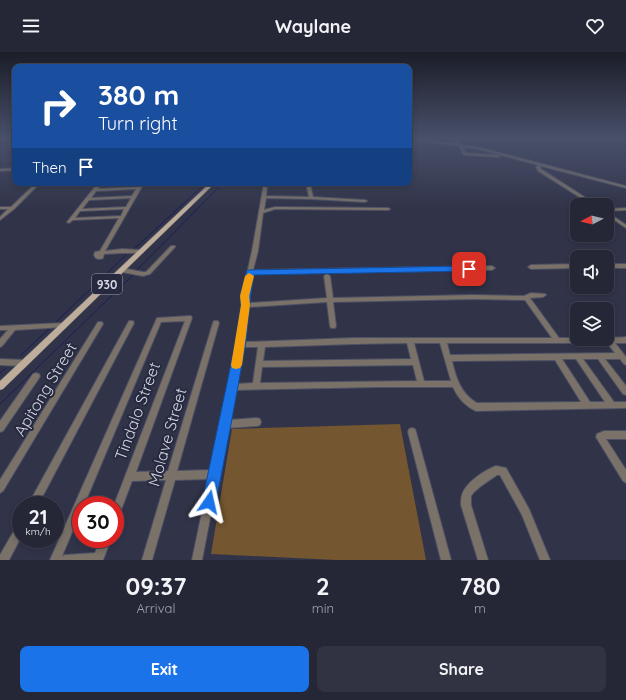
<!DOCTYPE html>
<html lang="en">
<head>
<meta charset="utf-8">
<style>
	:root { --surface:#252737; --page:#313342; --text:#f1f3f6; --muted:#a3a5ad; --line:#424452; --accent:#1a73e8 }
	body { margin:0; font-family:Quicksand,sans-serif; background:var(--page); color:var(--text); height:100vh; display:flex; flex-direction:column; font-size:15px; white-space:nowrap }
	* { box-sizing:border-box; margin:0 }
	p { font-size:13px; color:var(--muted) }
	.icon { flex:none; width:22px; height:22px; fill:none; stroke:currentColor; stroke-width:2; stroke-linecap:round; stroke-linejoin:round }
	.map { position:relative; height:508px; overflow:hidden }
	.panel { display:flex; flex-direction:column; background:var(--surface); flex:1 }
	.panel>* { flex:none }
	.guide { position:absolute; left:12px; top:12px; width:400px; height:122px; border-radius:8px; box-shadow:0 2px 6px #0003,0 0 0 1px var(--line); background:#1a4fa0; color:#fff; overflow:hidden }
	.needle { width:26px; rotate:263deg }
	.tools { position:absolute; left:570px; top:146px; display:grid; gap:8px }
	.tools a { display:grid; place-items:center; width:44px; height:44px; border-radius:8px; background:var(--surface); box-shadow:0 2px 6px #0003,0 0 0 1px var(--line); font-size:20px }
	.speed { position:absolute; left:12px; top:444px; display:flex; gap:8px; font-size:20px; font-weight:700; text-align:center }
	.speed>* { display:grid; place-content:center; width:52px; height:52px; border-radius:50%; background:var(--surface); box-shadow:0 2px 6px #0003,0 0 0 1px var(--line); line-height:1 }
	.speed small { font-size:10px; font-weight:400 }
	.speed .limit { border:6px solid #d22; background:#fff; color:#111 }
	.pin { position:absolute; display:grid; place-items:center; width:34px; height:34px; color:#fff; margin:-17px; border-radius:8px; box-shadow:0 2px 6px #0006 }
	.me { position:absolute; width:44px; margin:-22px; rotate:11deg; stroke-linejoin:round; filter:drop-shadow(0 0 3px #0008) }
	.turn { display:flex; align-items:center; gap:14px; height:84px; padding:0 20px; font-size:18px }
	.turn .icon { width:52px; height:52px; stroke-width:2.5 }
	.turn b { display:block; font-size:28px; line-height:34px }
	.then { display:flex; align-items:center; height:38px; padding:0 20px; background:#0003; gap:8px; font-size:15px }
	.eta { display:flex; justify-content:space-evenly; align-items:center; height:68px; text-align:center }
	.eta b { font-size:24px; font-weight:800; line-height:28px }
	.primary-button { display:flex; gap:8px; margin-top:auto; padding:8px 20px }
	.primary-button a { flex:1; height:46px; border-radius:8px; background:var(--accent); color:#fff; font-size:16px; font-weight:800; line-height:46px; text-align:center }
	.primary-button a+a { background:var(--page); color:var(--text) }
	header { display:flex; justify-content:space-between; align-items:center; height:52px; padding:0 20px; background:var(--surface); font-size:18px; font-weight:800 }
	.map>svg:first-child { display:block }
	.green { fill:#745630 }
	.lines { fill:none; stroke-linecap:round; stroke-linejoin:round }
	.stream { stroke:#1c1b57; stroke-width:1 }
	.minor-casing { stroke:#4e5165; stroke-width:2 }
	.major-casing { stroke:#4e5165; stroke-width:1 }
	.minor { fill:#7a7269; fill-rule:evenodd }
	.major { fill:#bdad9a; fill-rule:evenodd }
	.route { fill:#1a73e8; stroke:#114b97 }
	.slow { fill:#f59e0b }
	.labels { text-anchor:middle; dominant-baseline:central; stroke-width:4; stroke-linejoin:round; paint-order:stroke }
	.shield { fill:#272a3e; stroke:#a0a2b2; stroke-width:1 }
	.shield-label { font-size:12px; font-weight:bold; fill:#d4d6e4 }
	.near-street-label { font-size:16px; fill:#d4d6e4; stroke:#272a3e }
</style>
</head>
<body>
<header><svg class="icon" aria-label="menu" viewBox="0 0 24 24"><path d="M4 6h16M4 12h16M4 18h16"/></svg>Waylane<svg class="icon" aria-label="heart" viewBox="0 0 24 24"><path d="M12 20l-8-8c-3-5 5-10 8-4 3-6 11-1 8 4z"/></svg></header>
<div class="map">
<svg width="626" height="508" viewBox="0 0 626 508">
	<rect width="100%" height="100%" fill="#313449"/>
	<path class="green" d="M400,372L426,508H336L211,502L232,377Z"/>
	<g class="lines">
		<path class="stream" d="M134,197L206,131
			M136,219L223,131
			M55,271L126,203
			M21,303L49,277
			M0,321L6,316
			M0,352L133,223"/>
		<defs>
			<path id="minor" d="M409,86L457,92L454,86H457L461,93L478,95L626,134V136L541,114L540,115L541,117L597,153H592L538,119L536,115L538,113L478,97L462,95L466,101L498,103L500,104L498,105L465,103H464L459,94L409,88Z
				M15,116V118L0,119V117Z
				M36,131H40L14,157L0,168V165L8,157H0V155H11Z
				M98,131H102L98,137L138,135L140,131H144L105,199L122,197L140,198L143,200L142,201H122L104,202L103,206C99,208 95,207 94,203L95,200L100,199L119,166L73,168L69,171L67,170ZM136,137L132,144L91,146L96,139ZM131,146L126,155L82,157L89,148ZM124,157L121,164L75,166L80,159Z
				M264,131L283,132L285,133L283,134H267L266,144L309,145L306,131H310L313,145L365,148L367,149L365,150L311,147L266,146L264,158L275,155L388,156L390,157L388,158L275,157L263,161L258,199L253,218L492,214L495,216L492,218L253,222L248,244L249,251L327,246L324,224L327,222L330,224L333,246L473,243L524,244L531,241L545,242L546,243L543,245L530,246L559,286H577V287H607V285C613,285 620,286 626,285V291H615L626,305V313L624,312L620,307H605L626,334V343L623,342L598,307H583L614,350H626V356L476,359C465,354 458,346 453,335H379L235,338L229,368L257,366L260,367L261,370L260,373L257,374L228,376L219,421V422L218,425L202,508H192L209,427L175,428L152,508H142L166,428L132,429L118,466L115,468V453H114L185,269L161,270L84,453H81V459L62,504L65,503L95,501L101,487H111L103,508H50L157,266L189,264H191L192,266L136,420L168,419L213,271L214,269H218L219,271L177,419L211,418L237,293L243,253L242,244L252,199ZM473,247L525,248L552,286H354L244,290L249,255L327,250L330,274L331,276H335L336,274L333,250ZM407,291L411,307L263,309L265,295L354,292ZM414,291H440L451,329H424ZM447,291H607L615,301L450,303ZM243,295H258L253,331L236,332ZM562,307H576L605,350H590ZM555,308L581,350L477,351C461,342 456,326 452,309ZM413,313L417,329L260,331L262,315Z
				M626,156V158L607,159V157Z
				M607,160L626,173V176L607,163Z
				M171,194H175V195L150,222L143,224L122,220L119,218L122,216L143,220H146Z
				M577,212V216L531,217L528,215L531,213Z
				M607,212H626V216H607Z
				M129,269H133L134,271L38,453H28Z
				M98,270H102L103,272L3,439L0,441V428Z
				M64,271H66L67,273L66,275H64L15,278L2,294L0,295V287L8,278H0V274Z
				M0,307L24,308L26,309L28,311L26,313L24,314L0,313Z
				M36,321L39,322L40,324L39,326L3,379L0,380V369L33,322Z
				M412,376L415,377L416,380L451,508H441L408,380L409,377Z
				M604,379H626V387H606L626,418V431L623,429L596,385L597,382Z
				M496,414L506,416L529,457L550,508H540L522,463L500,423H497L481,434L474,440L471,444V453L488,508H478L461,453C461,450 461,446 462,443C465,431 485,418 496,414Z
				M21,470V485L9,508H0V503L18,472Z"/>
			<path id="major" d="M210,131H215L3,337L0,338V329Z"/>
		</defs>
		<use href="#minor" class="minor-casing"/>
		<use href="#major" class="major-casing"/>
		<use href="#minor" class="minor"/>
		<use href="#major" class="major"/>
	</g>
	<linearGradient id="sky" x2="0" y2="1"><stop stop-color="#1b1d28"/><stop offset="0.55" stop-color="#48506a"/><stop offset="1" stop-color="#48506a" stop-opacity="0"/></linearGradient>
	<rect width="626" height="157" fill="url(#sky)"/>
	<path class="route" d="M469,214L472,215V219L254,223C249,247 249,271 245,295C236,347 226,399 216,450L214,455L209,458L204,455L202,450L235,293L241,253L240,244L247,218Z"/>
	<path class="slow" d="M249,221L254,224L249,244L250,253L242,313L240,316L236,317L232,316L231,313L241,253L240,244L245,224Z"/>
	<g class="labels">
		<rect class="shield" x="92" y="222" width="30" height="20" rx="3"/>
		<g class="shield-label">
			<text x="107" y="232">930</text>
		</g>
		<g class="near-street-label">
			<text transform="translate(45 337) rotate(-59)">Apitong Street</text>
			<text transform="translate(137 359) rotate(-70)">Tindalo Street</text>
			<text transform="translate(167 385) rotate(-74)">Molave Street</text>
		</g>
	</g>
</svg>
<div class="tools">
<a><svg class="needle" viewBox="-14 -14 28 28"><path d="M0-13l5 13h-10z" fill="#e53935"/><path d="M0 13l5-13h-10z" fill="#a3a5ad"/></svg></a>
<a><svg class="icon" aria-label="sound" viewBox="0 0 24 24"><path d="M4 9h4l5-4v14l-5-4H4zM17 9q2 3 0 6"/></svg></a>
<a><svg class="icon" aria-label="layers" viewBox="0 0 24 24"><path d="M12 4l9 5-9 5-9-5zM3 14l9 5 9-5"/></svg></a>
</div>
<div class="speed"><div>21<small>km/h</small></div><div class="limit">30</div></div>
<div class="pin" style="left:469px;top:217px;background:#d93025"><svg class="icon" aria-label="arrive" viewBox="0 0 24 24"><path d="M6 21V4h12l-3 4 3 4H6"/></svg></div>
<svg class="me" style="left:209px;top:450px" viewBox="-20 -20 40 40"><path d="M0-17L14 15 0 8-14 15z" fill="#1a73e8" stroke="#fff" stroke-width="4"/></svg>
<div class="guide">
<div class="turn"><svg class="icon" aria-label="right" viewBox="0 0 24 24"><path d="M7 20v-9h11M14 6l5 5-5 5"/></svg><div><b>380 m</b>Turn right</div></div>
<div class="then">Then<svg class="icon" aria-label="arrive" viewBox="0 0 24 24"><path d="M6 21V4h12l-3 4 3 4H6"/></svg></div>
</div>
</div>
<section class="panel">
<div class="eta">
<div><b>09:37</b><p>Arrival</p></div>
<div><b>2</b><p>min</p></div>
<div><b>780</b><p>m</p></div>
</div>
<div class="primary-button"><a>Exit</a><a>Share</a></div>
</section>
</body>
</html>
